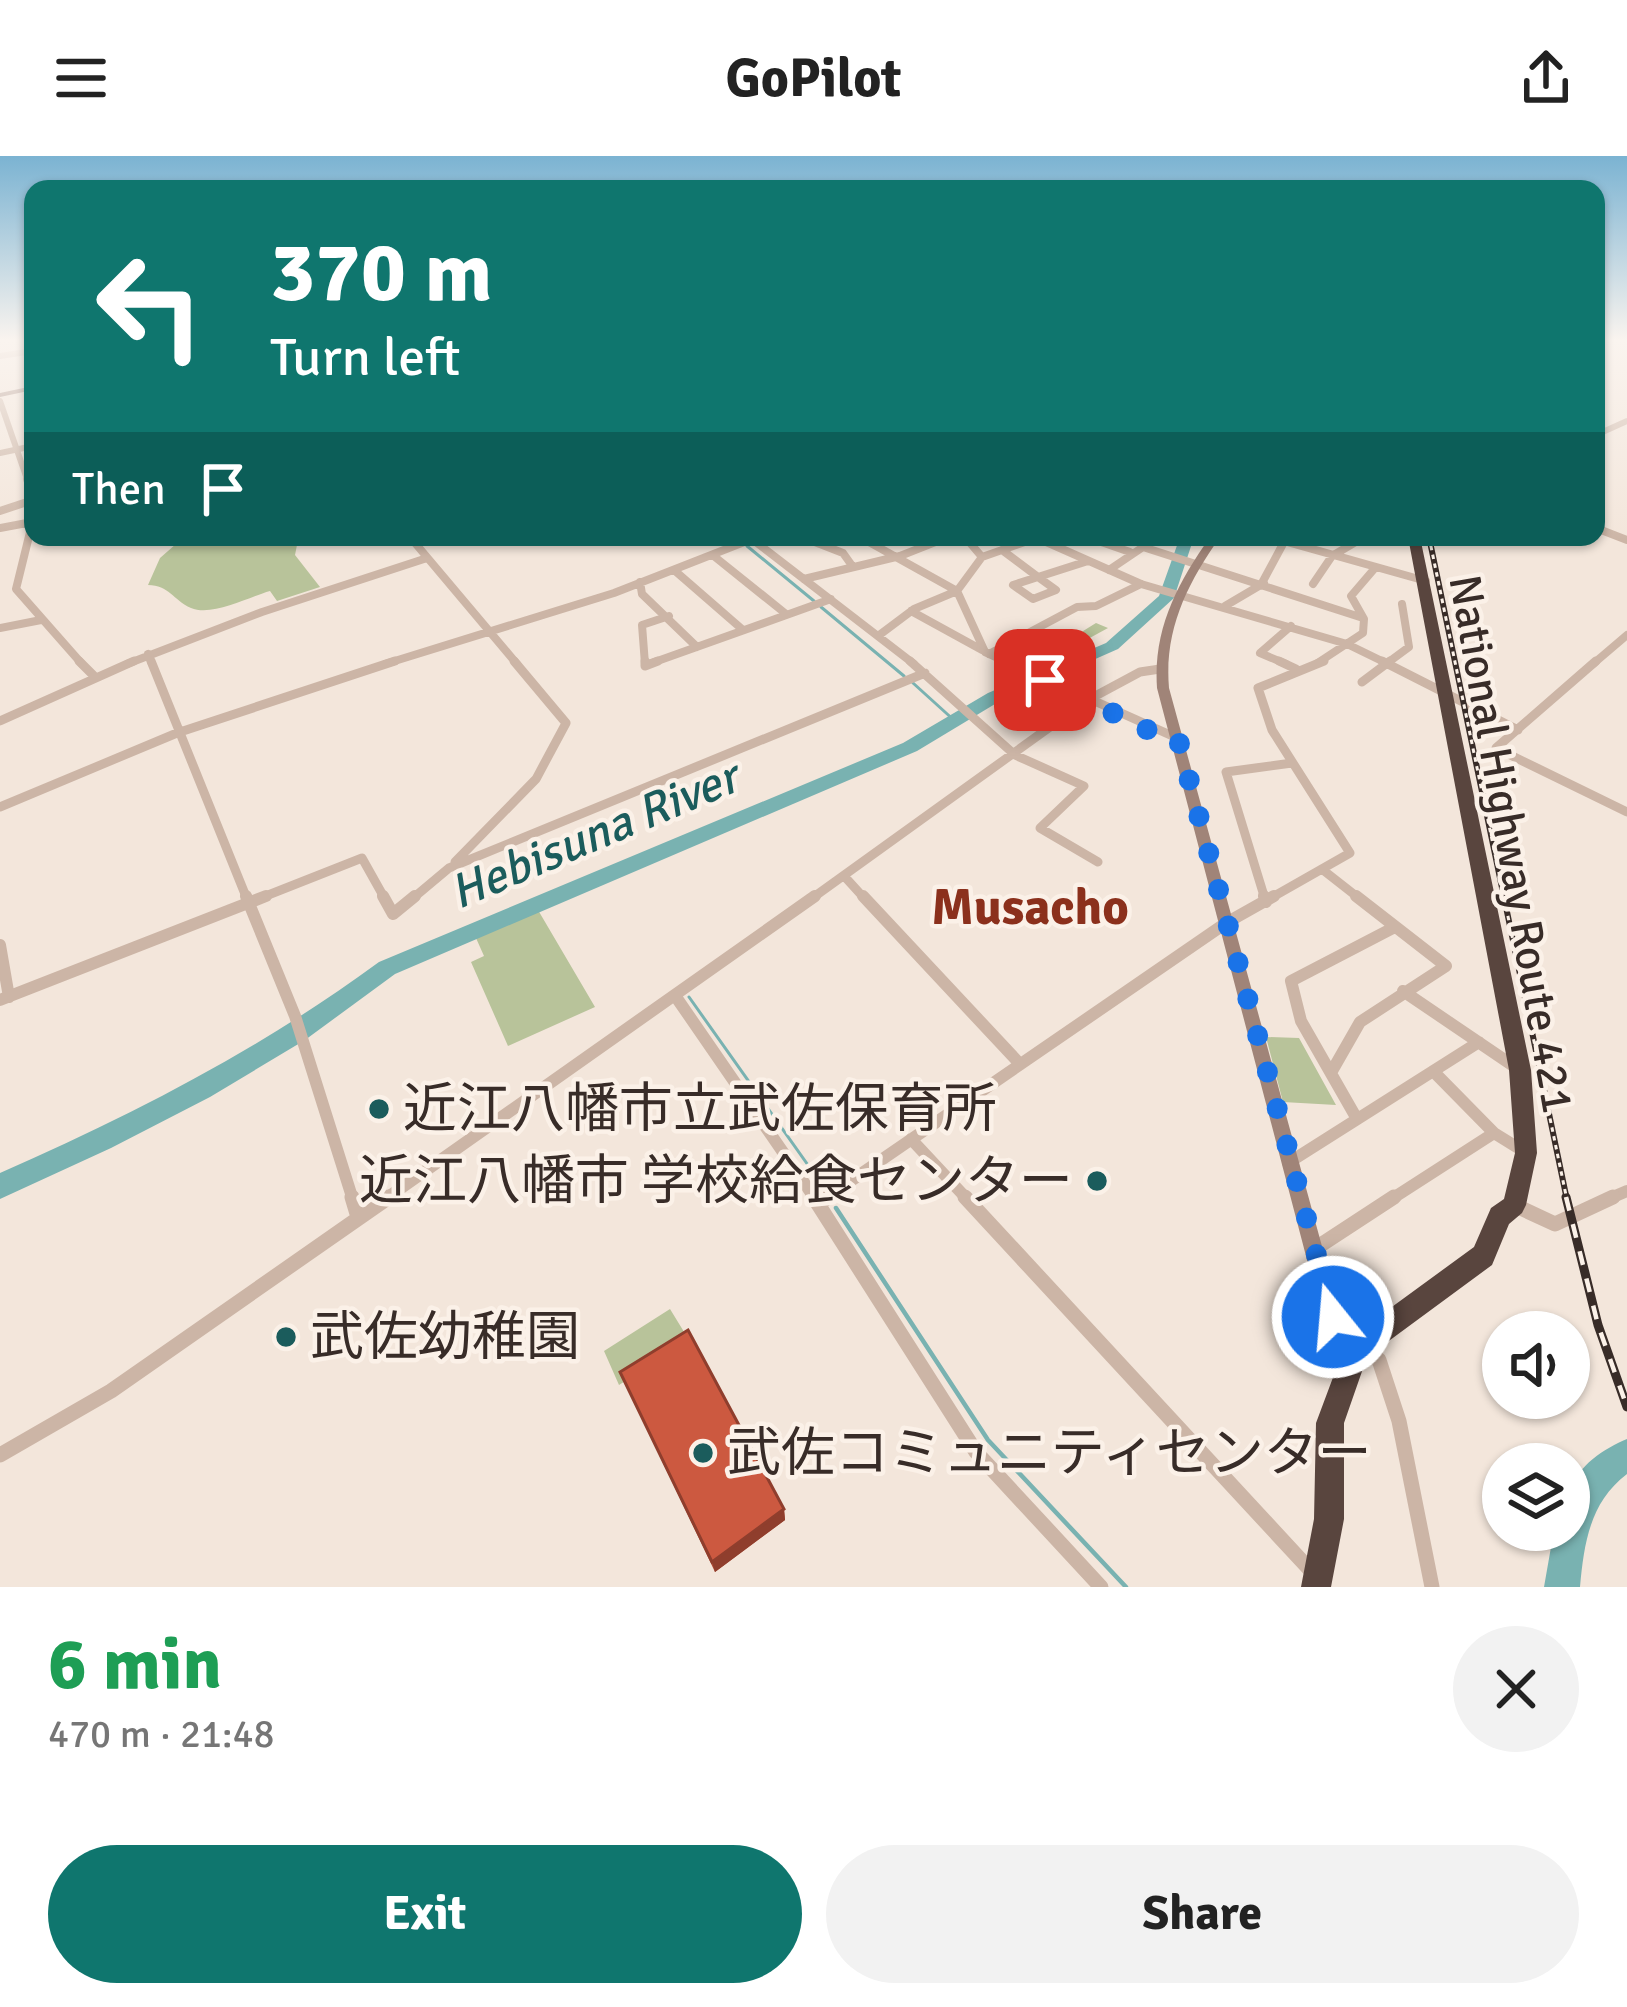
<!DOCTYPE html>
<html lang="en">
<head>
<meta charset="utf-8">
<style>
	:root { --surface:#fff; --page:#f2f2f2; --text:#222; --muted:#767676; --accent:#0f766e }
	body { margin:0; font-family:Signika,"Noto Sans JP",sans-serif; background:var(--page); color:var(--text); height:100vh; display:flex; flex-direction:column; font-size:45px; white-space:nowrap }
	* { box-sizing:border-box; margin:0 }
	p { font-size:39px; color:var(--muted) }
	.icon { flex:none; width:66px; height:66px; fill:none; stroke:currentColor; stroke-width:2; stroke-linecap:round; stroke-linejoin:round }
	.map { position:relative; height:1431px; overflow:hidden }
	.side { display:flex; flex-direction:column; background:var(--surface); flex:1 }
	.side>* { flex:none }
	.top-card { position:absolute; left:24px; top:24px; width:1581px; height:366px; border-radius:24px; box-shadow:0 3px 9px #0004; background:#0f766e; color:#fff; overflow:hidden }
	.buttons { position:absolute; left:1482px; top:1155px; display:grid; gap:24px }
	.buttons a { display:grid; place-items:center; width:108px; height:108px; border-radius:50%; background:var(--surface); box-shadow:0 3px 9px #0004; font-size:60px }
	.pin { position:absolute; display:grid; place-items:center; width:102px; height:102px; color:#fff; margin:-51px; border-radius:24px; box-shadow:0 6px 18px #0006 }
	.me { position:absolute; width:132px; margin:-66px; rotate:343deg; stroke-linejoin:round; filter:drop-shadow(0 0 9px #0008) }
	.turn { display:flex; align-items:center; gap:42px; height:252px; padding:0 48px; font-size:54px }
	.turn .icon { width:156px; height:156px; stroke-width:2.5 }
	.turn b { display:block; font-size:84px; line-height:102px }
	.then { display:flex; align-items:center; height:114px; padding:0 48px; background:#0003; gap:24px; font-size:45px }
	.round { display:grid; place-items:center; flex:none; width:126px; height:126px; border-radius:63px; background:var(--page) }
	.summary { display:flex; align-items:center; justify-content:space-between; height:204px; padding:0 48px }
	h1 { font-size:72px; font-weight:700; line-height:90px; color:#1e9e55 }
	.action { display:flex; gap:24px; margin-top:auto; padding:24px 48px }
	.action a { flex:1; height:138px; border-radius:72px; background:var(--accent); color:#fff; font-size:48px; font-weight:700; line-height:138px; text-align:center }
	.action a+a { background:var(--page); color:var(--text) }
	header { display:flex; justify-content:space-between; align-items:center; height:156px; padding:0 48px; background:var(--surface); font-size:54px; font-weight:700 }
	.map>svg:first-child { display:block }
	.green { fill:#b8c39a }
	.lines { fill:none; stroke-linecap:round; stroke-linejoin:round }
	.stream-far1 { stroke:#79b2b1; stroke-width:3 }
	.stream { stroke:#79b2b1; stroke-width:4.5 }
	.river { fill:#79b2b1; fill-rule:evenodd }
	.street-far4 { stroke:#ccb5a6; stroke-width:6 }
	.street-far3 { stroke:#ccb5a6; stroke-width:8 }
	.street-far2 { stroke:#ccb5a6; stroke-width:9 }
	.street-far1 { stroke:#ccb5a6; stroke-width:12 }
	.street { stroke:#ccb5a6; stroke-width:15 }
	.secondary { fill:#a08478; fill-rule:evenodd }
	.highway { fill:#59453e; fill-rule:evenodd }
	.rail-far1-casing { stroke:#382c28; stroke-width:6 }
	.rail-casing { stroke:#382c28; stroke-width:9 }
	.rail-far1 { stroke:#fbf1e8; stroke-width:3; stroke-dasharray:4.5; stroke-linecap:butt }
	.rail { stroke:#fbf1e8; stroke-width:4.5; stroke-dasharray:14; stroke-linecap:butt }
	.wall { fill:#af4d37 }
	.shaded-wall { fill:#8f3e2d }
	.building { fill:#cc5940; stroke:#8f3e2d; stroke-width:3 }
	.route { stroke:#1a73e8; stroke-width:21; stroke-dasharray:0 37.8 }
	.poi-dot { fill:#1b5c5c; stroke:#fbf1e8; stroke-width:4.5 }
	.labels { text-anchor:middle; dominant-baseline:central; stroke-width:9; stroke-linejoin:round; paint-order:stroke }
	.street-label { font-size:45px; fill:#382c28; stroke:#fbf1e8 }
	.water-label { font-size:48px; font-style:italic; fill:#1b5c5c; stroke:#fbf1e8 }
	.quarter-label { font-size:51px; font-weight:bold; fill:#8b301c; stroke:#fbf1e8 }
	.near-poi-label { font-size:54px; fill:#382c28; stroke:#fbf1e8; text-anchor:start }
</style>
</head>
<body>
<header><svg class="icon" aria-label="menu" viewBox="0 0 24 24"><path d="M4 6h16M4 12h16M4 18h16"/></svg>GoPilot<svg class="icon" aria-label="share" viewBox="0 0 24 24"><path d="M12 15V3M7 8l5-5 5 5M5 13v7h14v-7"/></svg></header>
<div class="map">
<svg width="1627" height="1431" viewBox="0 0 1627 1431">
	<rect width="100%" height="100%" fill="#f3e6db"/>
	<path class="green" d="M184,381H316L297,389L295,399L320,431L277,445L270,435C249,441 212,461 191,452C173,444 169,429 148,429L160,402Z
		M1096,467L1108,472L1031,514L996,498L1047,474L1067,485Z
		M538,754L595,851L508,890L471,806L484,800L476,782Z
		M1266,881L1299,882L1336,949L1283,946Z
		M670,1153L689,1184L619,1229L604,1195Z"/>
	<g class="lines">
		<path class="stream-far1" d="M747,390L814,445
			M821,451L904,520
			M913,527L956,566
			M689,841L820,1026"/>
		<path class="stream" d="M836,1052L988,1284L1126,1431"/>
		<path class="river" d="M1180,381H1194L1174,442L1118,493L1000,545L917,595L395,818L305,884L210,941L111,992L0,1043V1017C134,958 261,893 379,806L903,587L988,537L1106,487L1159,440Z
			M1627,1283V1318C1590,1346 1584,1387 1580,1431H1544L1554,1374H1569C1569,1362 1567,1346 1570,1335C1577,1310 1605,1292 1627,1283Z"/>
		<path class="street-far4" d="M0,200L33,195
			M0,245L28,326
			M1596,279L1627,265
			M0,297L33,290"/>
		<path class="street-far3" d="M27,323L33,342
			M0,355L33,344
			M33,364L16,433L82,508
			M0,372L32,366
			M1596,372L1627,384
			M410,381L517,508
			M802,381L843,397L853,411
			M860,381L957,435
			M965,381L982,401
			M1035,381L1141,428L1347,488L1388,508
			M1087,381L1130,396
			M1270,381L1426,425
			M752,383L914,508
			M415,387L436,381
			M1002,394L1038,421
			M715,401L786,458
			M674,414L743,474
			M1109,414L1143,391L1363,462
			M1038,421L1056,434L1033,443L1013,429Z
			M1038,421L1088,405
			M804,423L900,400L948,381
			M640,426L642,438L697,491
			M1262,427L1284,386
			M1313,428L1332,400L1364,381
			M1225,450L1264,427
			M911,455L982,494
			M0,472L41,464
			M878,480L914,453L957,435
			M148,498L152,508
			M989,498L1077,451L1096,450L1141,428
			M127,508L262,456L424,403
			M385,508L614,437L757,381
			M645,508L642,469L669,460
			M649,508L831,443
			M1011,508L985,496L957,435L982,401L1039,381
			M1286,508L1260,497L1291,470
			M1316,508L1363,477L1364,463L1351,440L1375,412
			M1386,508L1409,491L1402,448
			M1593,508L1627,479"/>
		<path class="street-far2" d="M79,505L94,520
			M151,505L247,743
			M645,505V510L658,505
			M910,505L1015,599L1084,630L1040,672L1098,706
			M1005,505L1177,582
			M1279,505L1296,513
			M1382,505L1518,574
			M1596,505L1496,592L1627,656
			M1362,526L1390,505
			M0,565L134,505
			M0,651L177,577L395,505
			M455,706L536,623L566,567L514,505
			M1323,714L1360,743
			M845,721L865,743
			M258,743L362,702L385,743
			M412,743L449,712L925,517
			M811,743L1086,545L1140,516L1160,513
			M1265,743L1226,616L1292,607
			M1269,743L1350,697L1272,574L1258,532L1324,505"/>
		<path class="street-far1" d="M246,740L295,860L353,1044
			M383,740L393,758L415,740
			M863,740L1020,908
			M1264,740L1266,746
			M0,789L9,841
			M1403,835L1515,911
			M676,841L816,1044
			M0,844L266,740
			M1332,915L1360,866L1446,810L1356,740
			M1433,915L1494,977L1523,995
			M1357,963L1301,865L1291,825L1393,772
			M911,983L968,1044
			M1288,1007L1479,886
			M384,1044L815,740
			M823,1044L1226,767L1274,740
			M1390,1044L1494,977
			M1606,1044L1627,1035"/>
		<path class="street" d="M352,1041L358,1061
			M813,1041L818,1048
			M828,1041L818,1048L976,1296L1101,1431
			M965,1041L1312,1416
			M1514,1049L1555,1068L1613,1041
			M1313,1094L1394,1041
			M1360,1194L1379,1204L1399,1265L1432,1431
			M0,1299L111,1235L389,1041"/>
		<path class="secondary" d="M33,230V234L0,241V237Z
			M1210,381H1220C1187,428 1164,474 1169,532L1323,1094L1342,1155L1368,1192L1365,1200L1357,1203L1349,1200L1322,1161L1157,532C1153,473 1177,428 1210,381Z"/>
		<path class="highway" d="M1408,381H1420L1531,914L1537,997L1526,1049L1522,1057L1509,1068L1492,1109L1367,1201L1344,1267V1363L1331,1431H1301L1314,1363L1316,1267L1344,1192L1348,1183L1474,1091L1491,1052L1504,1043L1515,997L1509,914Z"/>
		<defs>
			<path id="rail-far1" d="M1429,381L1567,1044"/>
			<path id="rail" d="M1566,1041L1598,1169L1627,1251"/>
		</defs>
		<use href="#rail-far1" class="rail-far1-casing"/>
		<use href="#rail" class="rail-casing"/>
		<use href="#rail-far1" class="rail-far1"/>
		<use href="#rail" class="rail"/>
	</g>
	<path class="wall" d="M620,1216L784,1353L785,1364L715,1416Z"/>
	<path class="shaded-wall" d="M784,1353L785,1364L715,1416L712,1406Z"/>
	<path class="building" d="M688,1174L784,1353L712,1406L620,1216Z"/>
	<linearGradient id="sky" x2="0" y2="1"><stop stop-color="#7bb3d2"/><stop offset="0.48" stop-color="#faf4ef"/><stop offset="1" stop-color="#faf4ef" stop-opacity="0"/></linearGradient>
	<rect width="1627" height="384" fill="url(#sky)"/>
	<g class="lines">
		<path class="route" d="M1045,524L1150,575L1178,582L1333,1161"/>
	</g>
	<g class="poi-dot">
		<circle cx="379" cy="953" r="12"/>
		<circle cx="1097" cy="1025" r="12"/>
		<circle cx="286" cy="1181" r="12"/>
		<circle cx="703" cy="1297" r="12"/>
	</g>
	<g class="labels">
		<g class="street-label">
			<text transform="translate(1511 688) rotate(80)">National Highway Route 421</text>
		</g>
		<g class="water-label">
			<text transform="translate(594 679) rotate(-23)">Hebisuna River</text>
		</g>
		<g class="quarter-label">
			<text x="1030" y="751">Musacho</text>
		</g>
		<g class="near-poi-label">
			<text x="403" y="953">近江八幡市立武佐保育所</text>
			<text x="1073" y="1025" text-anchor="end">近江八幡市 学校給食センター</text>
			<text x="310" y="1181">武佐幼稚園</text>
			<text x="727" y="1297">武佐コミュニティセンター</text>
		</g>
	</g>
</svg>
<div class="buttons">
<a><svg class="icon" aria-label="sound" viewBox="0 0 24 24"><path d="M4 9h4l5-4v14l-5-4H4zM17 9q2 3 0 6"/></svg></a>
<a><svg class="icon" aria-label="layers" viewBox="0 0 24 24"><path d="M12 4l9 5-9 5-9-5zM3 14l9 5 9-5"/></svg></a>
</div>
<div class="pin" style="left:1045px;top:524px;background:#d93025"><svg class="icon" aria-label="arrive" viewBox="0 0 24 24"><path d="M6 21V4h12l-3 4 3 4H6"/></svg></div>
<svg class="me" style="left:1333px;top:1161px" viewBox="-20 -20 40 40"><circle r="17" fill="#1a73e8" stroke="#fff" stroke-width="3"/><path d="M0-11L8 9 0 5-8 9z" fill="#fff"/></svg>
<div class="top-card">
<div class="turn"><svg class="icon" aria-label="left" viewBox="0 0 24 24"><path d="M17 20v-9H6M10 6l-5 5 5 5"/></svg><div><b>370 m</b>Turn left</div></div>
<div class="then">Then<svg class="icon" aria-label="arrive" viewBox="0 0 24 24"><path d="M6 21V4h12l-3 4 3 4H6"/></svg></div>
</div>
</div>
<section class="side">
<div class="summary"><div><h1>6 min</h1><p>470 m · 21:48</p></div><a class="round"><svg class="icon" aria-label="close" viewBox="0 0 24 24"><path d="M6 6l12 12M18 6L6 18"/></svg></a></div>
<div class="action"><a>Exit</a><a>Share</a></div>
</section>
</body>
</html>
